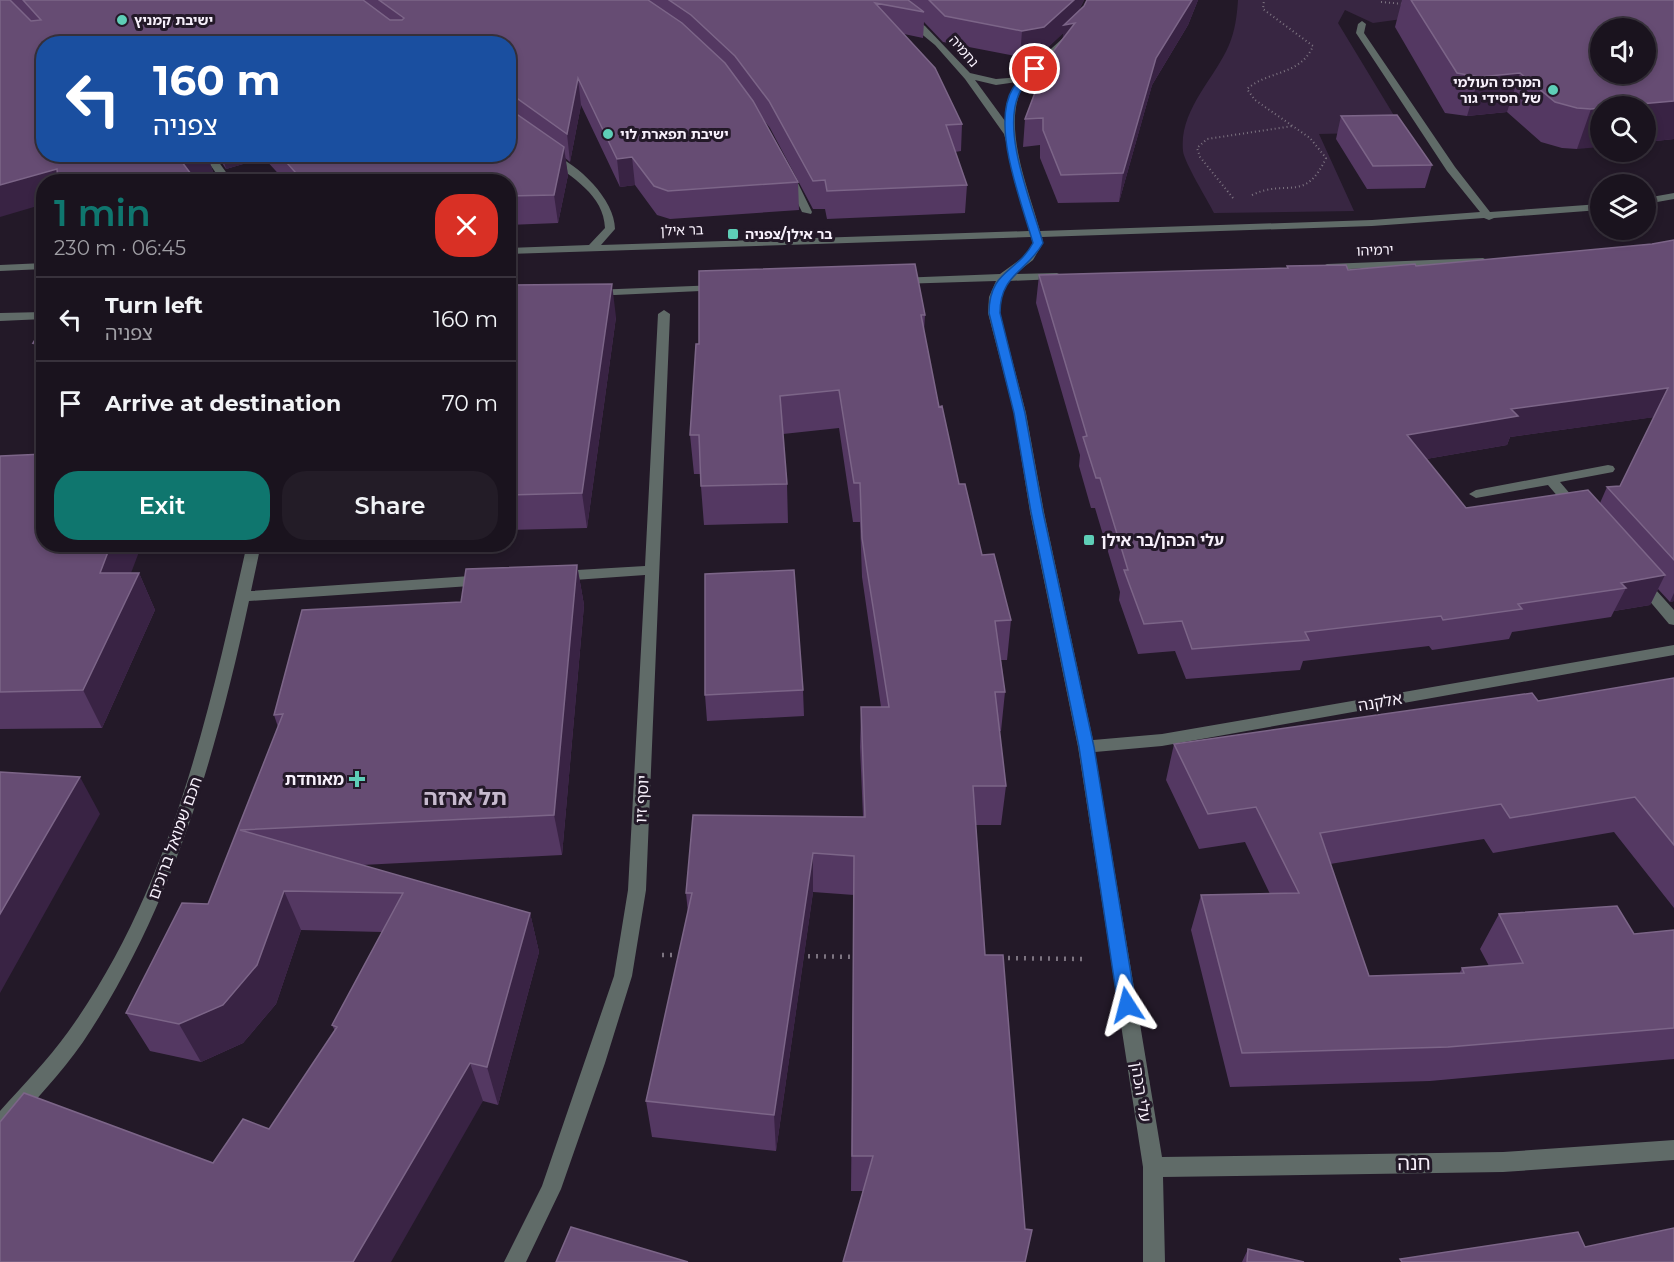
<!DOCTYPE html>
<html lang="en">
<head>
<meta charset="utf-8">
<style>
	:root { --surface:#1a131e; --page:#231c27; --text:#f1f3f6; --muted:#9f9ea4; --line:#38323c; --accent:#0f766e }
	body { margin:0; font-family:Montserrat,"Noto Sans Hebrew",sans-serif; background:var(--page); color:var(--text); height:100vh; display:flex; flex-direction:column; font-size:22px; white-space:nowrap }
	* { box-sizing:border-box; margin:0 }
	p { font-size:20px; color:var(--muted) }
	.icon { flex:none; width:33px; height:33px; fill:none; stroke:currentColor; stroke-width:2; stroke-linecap:round; stroke-linejoin:round }
	.map { position:relative; flex:1; overflow:hidden }
	.sheet { position:absolute; left:36px; top:174px; width:480px; height:378px; display:flex; flex-direction:column; background:var(--surface); border-radius:24px; box-shadow:0 3px 9px #0003,0 0 0 2px var(--line) }
	.sheet>* { flex:none }
	.guide { position:absolute; left:36px; top:36px; width:480px; height:126px; border-radius:24px; box-shadow:0 3px 9px #0003,0 0 0 2px var(--line); background:#1a4fa0; color:#fff; overflow:hidden }
	.tools { position:absolute; left:1590px; top:18px; display:grid; gap:12px }
	.tools a { display:grid; place-items:center; width:66px; height:66px; border-radius:50%; background:var(--surface); box-shadow:0 3px 9px #0003,0 0 0 2px var(--line); font-size:30px }
	.pin { position:absolute; display:grid; place-items:center; width:51px; height:51px; color:#fff; margin:-26px; border:3px solid #fff; border-radius:50%; box-shadow:0 2px 6px #0007 }
	.me { position:absolute; width:66px; margin:-33px; rotate:351deg; stroke-linejoin:round; filter:drop-shadow(0 0 4px #0008) }
	.turn { display:flex; align-items:center; gap:21px; height:126px; padding:0 18px; font-size:27px }
	.turn .icon { width:78px; height:78px; stroke-width:2.5 }
	.turn b { display:block; font-size:42px; line-height:51px }
	.round { display:grid; place-items:center; flex:none; width:63px; height:63px; border-radius:24px; background:var(--page) }
	.headline { display:flex; align-items:center; justify-content:space-between; height:102px; padding:0 18px }
	h1 { font-size:36px; font-weight:600; line-height:45px; color:var(--accent) }
	.cta { display:flex; gap:12px; margin-top:auto; padding:12px 18px }
	.cta a { flex:1; height:69px; border-radius:24px; background:var(--accent); color:#fff; font-size:24px; font-weight:600; line-height:69px; text-align:center }
	.cta a+a { background:var(--page); color:var(--text) }
	ul { padding:0; list-style:none }
	li { display:flex; align-items:center; gap:18px; height:84px; padding:0 18px; border-top:2px solid var(--line) }
	li div { flex:1 }
	li b { display:block; font-size:22px }
	li em { font-style:normal }
	.map>svg:first-child { display:block }
	.green { fill:#382642 }
	.lines { fill:none; stroke-linecap:round; stroke-linejoin:round }
	.path-far1 { stroke:#7d7481; stroke-width:2; stroke-dasharray:1 3; stroke-linecap:butt }
	.path { stroke:#7d7481; stroke-width:4.5; stroke-dasharray:2 6; stroke-linecap:butt }
	.minor { fill:#606b68; fill-rule:evenodd }
	.wall { fill:#543862; fill-rule:evenodd }
	.shaded-wall { fill:#392344 }
	.building { fill:#664c73; stroke:#7c6588; stroke-width:1.5; fill-rule:evenodd }
	.route { fill:#1a73e8; stroke:#114b97; stroke-width:1.5 }
	.poi-dot { fill:#5eceb7; stroke:#231928; stroke-width:2 }
	.labels { text-anchor:middle; dominant-baseline:central; stroke-width:6; stroke-linejoin:round; paint-order:stroke }
	.far-poi-label { font-size:14px; font-weight:bold; fill:#f7f0fb; stroke:#231928; text-anchor:start }
	.far-street-label { font-size:14px; fill:#f7f0fb; stroke:#231928 }
	.poi-label { font-size:16px; font-weight:bold; fill:#f7f0fb; stroke:#231928; text-anchor:start }
	.street-label { font-size:16px; fill:#f7f0fb; stroke:#231928 }
	.near-street-label { font-size:20px; fill:#f7f0fb; stroke:#231928 }
	.district-label { font-size:22px; font-weight:bold; fill:#c7bace; stroke:#231928 }
</style>
</head>
<body>
<div class="map">
<svg width="1674" height="1262" viewBox="0 0 1674 1262">
	<rect width="100%" height="100%" fill="#231928"/>
	<path class="green" d="M1238,0H1511L1505,5L1373,23L1345,10L1338,23L1404,132L1319,134L1354,211L1214,213C1208,201 1184,162 1183,151C1179,110 1214,80 1229,45C1235,31 1237,16 1238,0Z"/>
	<g class="lines">
		<path class="path-far1" d="M1381,2L1404,4
			M1252,195C1287,178 1305,204 1326,158L1310,138L1255,100L1247,89C1269,70 1300,76 1313,46L1263,9L1264,0
			M1233,198L1200,157L1197,148L1207,139L1293,126"/>
		<path class="path" d="M662,955H681
			M800,956L858,957
			M1000,958L1083,959"/>
		<path class="minor" d="M880,0H890L925,26L970,73L996,79L1020,77L1063,38H1069V42C1056,54 1039,66 1028,79C997,117 1029,189 1040,231L1372,220L1480,212L1447,171L1356,33L1358,24L1362,21L1366,24L1364,33L1455,167L1490,212L1600,204V210L1494,218L1489,220L1484,218L1372,226L1042,237L1043,243L1033,260L1015,274L1057,273L1063,276L1057,279L1008,281L1001,297L1000,313L1026,413L1044,512L1093,740L1162,734L1674,645V655L1162,746L1095,752L1162,1157L1503,1152L1674,1140V1160L1503,1172L1163,1177L1165,1262H1143V1167L1078,747L1030,512L1014,413L988,313L989,297L996,281L898,284L892,281L898,278L1000,274L1025,256L1033,243L1031,237L508,254V248L589,245L605,228C604,195 572,177 547,159L546,157L551,154C578,163 615,200 615,229L601,245L1029,231L1004,134L965,79L935,45ZM975,80L996,85L1017,82L1006,105L1005,121Z
			M203,154H213L233,182H222Z
			M790,174L795,177L812,212L811,214L802,212L785,177Z
			M1674,193V199L1646,204V198Z
			M1483,258L1489,261L1487,263L1327,270L1321,267L1327,264Z
			M44,263V269L0,271V265Z
			M718,285L722,286V290L593,296L587,293L593,290Z
			M664,310L670,314L646,890L632,976L605,1063L561,1189L526,1262H504L542,1186L614,976L628,890L645,575L560,581L553,576L560,571L645,566L658,314Z
			M44,312V319L0,321V313Z
			M1608,465L1613,466L1615,469L1613,472L1560,482L1583,509L1576,513L1571,512L1548,485L1476,498L1469,494L1476,490Z
			M247,544H261L251,591L485,575L492,580L485,585L249,601C216,755 172,909 83,1042C61,1074 32,1103 7,1133L0,1135V1111C23,1085 48,1060 68,1032C171,889 209,713 247,544Z
			M1642,578L1647,580L1674,610V625L1669,624L1637,586L1635,583L1637,580Z"/>
	</g>
	<path class="wall" d="M10,0H1084L1078,12L1084,6L1087,0H1198L1188,25L1152,85L1119,202L1058,203L1040,158V145L1023,147L1025,119L1063,39V33L1042,53L1020,57L943,42L924,22L923,38L904,34L962,124L961,151L955,152L967,185L965,213L827,219L825,209H813L770,128L763,119L798,182L799,210L670,219L657,215L635,185L620,187L581,105L570,162L565,158L568,175L558,223L508,225V182H286L264,158L226,169L216,154H508V44L44,154H207L213,172L194,178L44,182Z
		M1402,0H1674V139L1646,142V106L1577,149L1562,148L1541,142L1507,112L1467,116L1445,113L1395,27Z
		M1341,116L1432,165L1425,188L1367,189L1336,139Z
		M1674,240V601L1670,602L1658,589L1650,605L1614,611L1611,617L1512,632L1509,639L1432,650L1429,646L1303,661L1300,670L1186,679L1175,651L1138,654L1119,600L1120,592L1095,508H1091L1079,466L1080,455L1036,303L1039,275L1287,268V266L1348,270L1416,266L1652,244ZM1654,417L1620,486L1607,487L1600,503L1466,508L1426,459L1507,445L1510,437Z
		M508,289L616,317L587,528L508,530Z
		M925,315L924,331L939,407L959,484L982,555L1011,620L1007,660H1001L1005,692L1001,731H999L1006,786L1001,825H976L985,955L863,1191H851L854,895L813,892L776,1151L652,1137L646,1101L688,913L686,893L863,817L860,747L861,707H881L862,577L860,522H853L839,428L783,434L787,484L788,523L704,525L700,474H694L690,435L696,344Z
		M44,324V367L33,343Z
		M0,456L131,573H139L155,610L102,728L0,729Z
		M577,565L584,605L562,855L362,865L530,913L539,952L498,1105L483,1101L213,1163L269,1129L335,1031L332,1025L382,932L301,930L276,1004L243,1043L201,1062L150,1051L126,1013L208,904L278,727L274,715L461,602Z
		M1674,678V908L1614,832L1493,853L1484,839L1330,864L1369,976L1459,974L1462,968L1489,966L1480,949L1499,914L1634,934L1674,930V1059L1430,1081L1230,1087L1191,930L1201,895L1270,894L1245,842L1199,849L1166,780L1174,744L1538,701Z
		M803,690L804,716L707,721L705,695Z
		M1248,1249L1304,1262H1242Z"/>
	<path class="shaded-wall" d="M1074,0H1084L1072,24L1075,23L1062,50L1063,33L1042,53L1020,57L1022,31Z
		M1192,0H1198L1188,25L1152,85L1119,202L1123,173L1156,58Z
		M1520,73L1507,112L1467,116L1479,77Z
		M578,78L581,105L570,162L567,134Z
		M1674,89V139L1646,142V106H1617Z
		M1600,108V147L1577,149L1591,109Z
		M564,147L568,175L558,223L554,195Z
		M175,154H207L213,172L183,181Z
		M222,154H263L264,158L226,169Z
		M632,157L635,185L620,187L617,159Z
		M57,169L62,182H44V204L0,217V185Z
		M612,284L616,317L587,528L582,493Z
		M1668,388L1655,417L1510,437L1507,445L1397,464L1407,435L1511,409Z
		M111,544H142L117,610L100,573Z
		M577,565L584,605L562,855L554,815Z
		M139,573L155,610L102,728L83,690Z
		M1665,575L1650,605L1614,611L1626,588L1621,583Z
		M1674,593V601L1670,602Z
		M80,777L100,814L0,993V914Z
		M813,853V892L776,1151L774,1115Z
		M284,891L301,930L276,1004L243,1043L201,1062L179,1024Z
		M530,913L539,952L498,1105L487,1067Z
		M470,1063L483,1101L391,1262H353Z"/>
	<path class="building" d="M0,0H10L31,21L41,20L23,0H363L390,20H402L404,18L379,0H648L682,23L725,63L753,101L798,182L668,191L654,186L632,157L617,159L578,78L567,134L515,97L508,94V44H44V154H176L197,182H58L57,169L0,185Z
		M669,0H908L924,12L875,3L935,68L962,124L946,125L967,185L827,191L825,180L813,181L769,101L735,56L691,15Z
		M929,0H1074L1044,27L1022,31L945,16Z
		M1087,0H1192L1156,58L1123,173L1061,175L1043,130V118L1025,119L1048,58L1075,23L1064,25L1084,6Z
		M1411,0H1674V101L1617,106H1600V108L1591,109L1577,108L1555,102L1520,73L1479,77L1457,73ZM1600,28H1646V74H1600Z
		M508,108L564,147L554,195L508,196V182H304L279,154H508Z
		M1397,115L1432,165L1373,166L1341,116Z
		M1674,240V560L1607,487L1620,486L1668,388L1511,409L1518,416L1407,435L1466,508L1588,490L1665,575L1621,583L1626,588L1518,604L1522,609L1443,620L1441,616L1305,632L1309,640L1192,649L1182,621L1144,624L1124,570H1128L1100,478H1096L1083,437L1087,436L1039,275L1288,268L1287,266L1346,265L1348,270L1415,264L1416,266L1652,244Z
		M915,264L925,315H921L939,407L942,406L959,484H965L982,555L994,554L1011,620L995,621L1005,692H995L1006,786H973L985,955H1003L1025,1229L1032,1230L1025,1262H843L873,1156H852L854,856L813,853L774,1115L646,1101L692,893H686L693,815L865,817L861,707H889L862,538L860,483H854L839,390L780,396L787,484L701,486L699,435H690L696,344H699V271Z
		M612,284L582,493L508,495V289H511L512,285Z
		M44,324V342L33,343Z
		M44,454V544H111L100,573H139L83,690L0,692V456Z
		M577,565L554,815L240,830L530,913L487,1067L470,1063L353,1262H0V1122L24,1093L213,1163L243,1119L269,1129L337,1027L332,1025L403,893L284,891L257,965L223,1005L179,1024L126,1013L182,903L208,904L283,714L274,715L302,610L461,602L466,569Z
		M794,570L803,690L705,695V574Z
		M1674,678V845L1635,797L1510,818L1501,804L1320,833L1369,976L1464,973L1462,968L1523,963L1499,914L1617,906L1634,934L1674,930V1028L1448,1047L1242,1053L1201,895L1299,893L1256,807L1208,814L1174,744L1532,693L1538,701Z
		M0,772L80,777L0,914Z
		M571,1227L688,1262H556Z
		M1674,1228V1262H1402L1400,1259L1578,1232L1585,1247Z
		M1248,1249L1304,1262H1247Z"/>
	<path class="route" d="M1032,67L1039,69C1033,76 1025,82 1021,90C999,127 1032,204 1043,243C1027,272 1000,274 1000,313L1025,413L1043,512L1094,747L1136,1005L1133,1010L1127,1013L1121,1010L1118,1005L1079,747L1031,512L1014,413L989,313C989,270 1017,273 1033,243C1022,203 990,125 1013,88C1018,80 1026,73 1032,67Z"/>
	<g class="poi-dot">
		<circle cx="122" cy="20" r="6"/>
		<circle cx="1553" cy="90" r="6"/>
		<circle cx="608" cy="134" r="6"/>
		<rect x="727" y="228" width="12" height="12" rx="3"/>
		<rect x="1083" y="534" width="12" height="12" rx="3"/>
		<path d="M354 770h6v6h6v6h-6v6h-6v-6h-6v-6h6z"/>
	</g>
	<g class="labels">
		<g class="far-poi-label">
			<text x="134" y="20">ישיבת קמניץ</text>
			<text x="1541" y="82" text-anchor="end">המרכז העולמי<tspan x="1541" dy="16">של חסידי גור</tspan></text>
			<text x="620" y="134">ישיבת תפארת לוי</text>
			<text x="745" y="234">בר אילן/צפניה</text>
		</g>
		<g class="far-street-label">
			<text transform="translate(964 51) rotate(49)">נחמיה</text>
			<text transform="translate(682 230) rotate(-2)">בר אילן</text>
			<text transform="translate(1375 250) rotate(-2)">ירמיהו</text>
		</g>
		<g class="poi-label">
			<text x="1101" y="540">עלי הכהן/בר אילן</text>
			<text x="344" y="779" text-anchor="end">מאוחדת</text>
		</g>
		<g class="street-label">
			<text transform="translate(1380 702) rotate(-10)">אלקנה</text>
			<text transform="translate(642 799) rotate(-87)">יוסף זיו</text>
			<text transform="translate(175 838) rotate(-70)">חכם שמואל ברוכים</text>
			<text transform="translate(1141 1092) rotate(81)">עלי הכהן</text>
		</g>
		<g class="near-street-label">
			<text transform="translate(1414 1163) rotate(-1)">חנה</text>
		</g>
		<g class="district-label">
			<text x="465" y="797">תל ארזה</text>
		</g>
	</g>
</svg>
<div class="tools">
<a><svg class="icon" aria-label="sound" viewBox="0 0 24 24"><path d="M4 9h4l5-4v14l-5-4H4zM17 9q2 3 0 6"/></svg></a>
<a><svg class="icon" aria-label="search" viewBox="0 0 24 24"><circle cx="10" cy="10" r="6"/><path d="M15 15l6 6"/></svg></a>
<a><svg class="icon" aria-label="layers" viewBox="0 0 24 24"><path d="M12 4l9 5-9 5-9-5zM3 14l9 5 9-5"/></svg></a>
</div>
<div class="pin" style="left:1035px;top:69px;background:#d93025"><svg class="icon" aria-label="arrive" viewBox="0 0 24 24"><path d="M6 21V4h12l-3 4 3 4H6"/></svg></div>
<svg class="me" style="left:1127px;top:1005px" viewBox="-20 -20 40 40"><path d="M0-17L14 15 0 8-14 15z" fill="#1a73e8" stroke="#fff" stroke-width="4"/></svg>
<div class="guide">
<div class="turn"><svg class="icon" aria-label="left" viewBox="0 0 24 24"><path d="M17 20v-9H6M10 6l-5 5 5 5"/></svg><div><b>160 m</b>צפניה</div></div>
</div>
<section class="sheet">
<div class="headline"><div><h1>1 min</h1><p>230 m · 06:45</p></div><a class="round" style="background:#d93025;color:#fff"><svg class="icon" aria-label="close" viewBox="0 0 24 24"><path d="M6 6l12 12M18 6L6 18"/></svg></a></div>
<ul>
<li><svg class="icon" aria-label="left" viewBox="0 0 24 24"><path d="M17 20v-9H6M10 6l-5 5 5 5"/></svg><div><b>Turn left</b><p>צפניה</p></div><em>160 m</em></li>
<li><svg class="icon" aria-label="arrive" viewBox="0 0 24 24"><path d="M6 21V4h12l-3 4 3 4H6"/></svg><div><b>Arrive at destination</b></div><em>70 m</em></li>
</ul>
<div class="cta"><a>Exit</a><a>Share</a></div>
</section>
</div>
</body>
</html>
